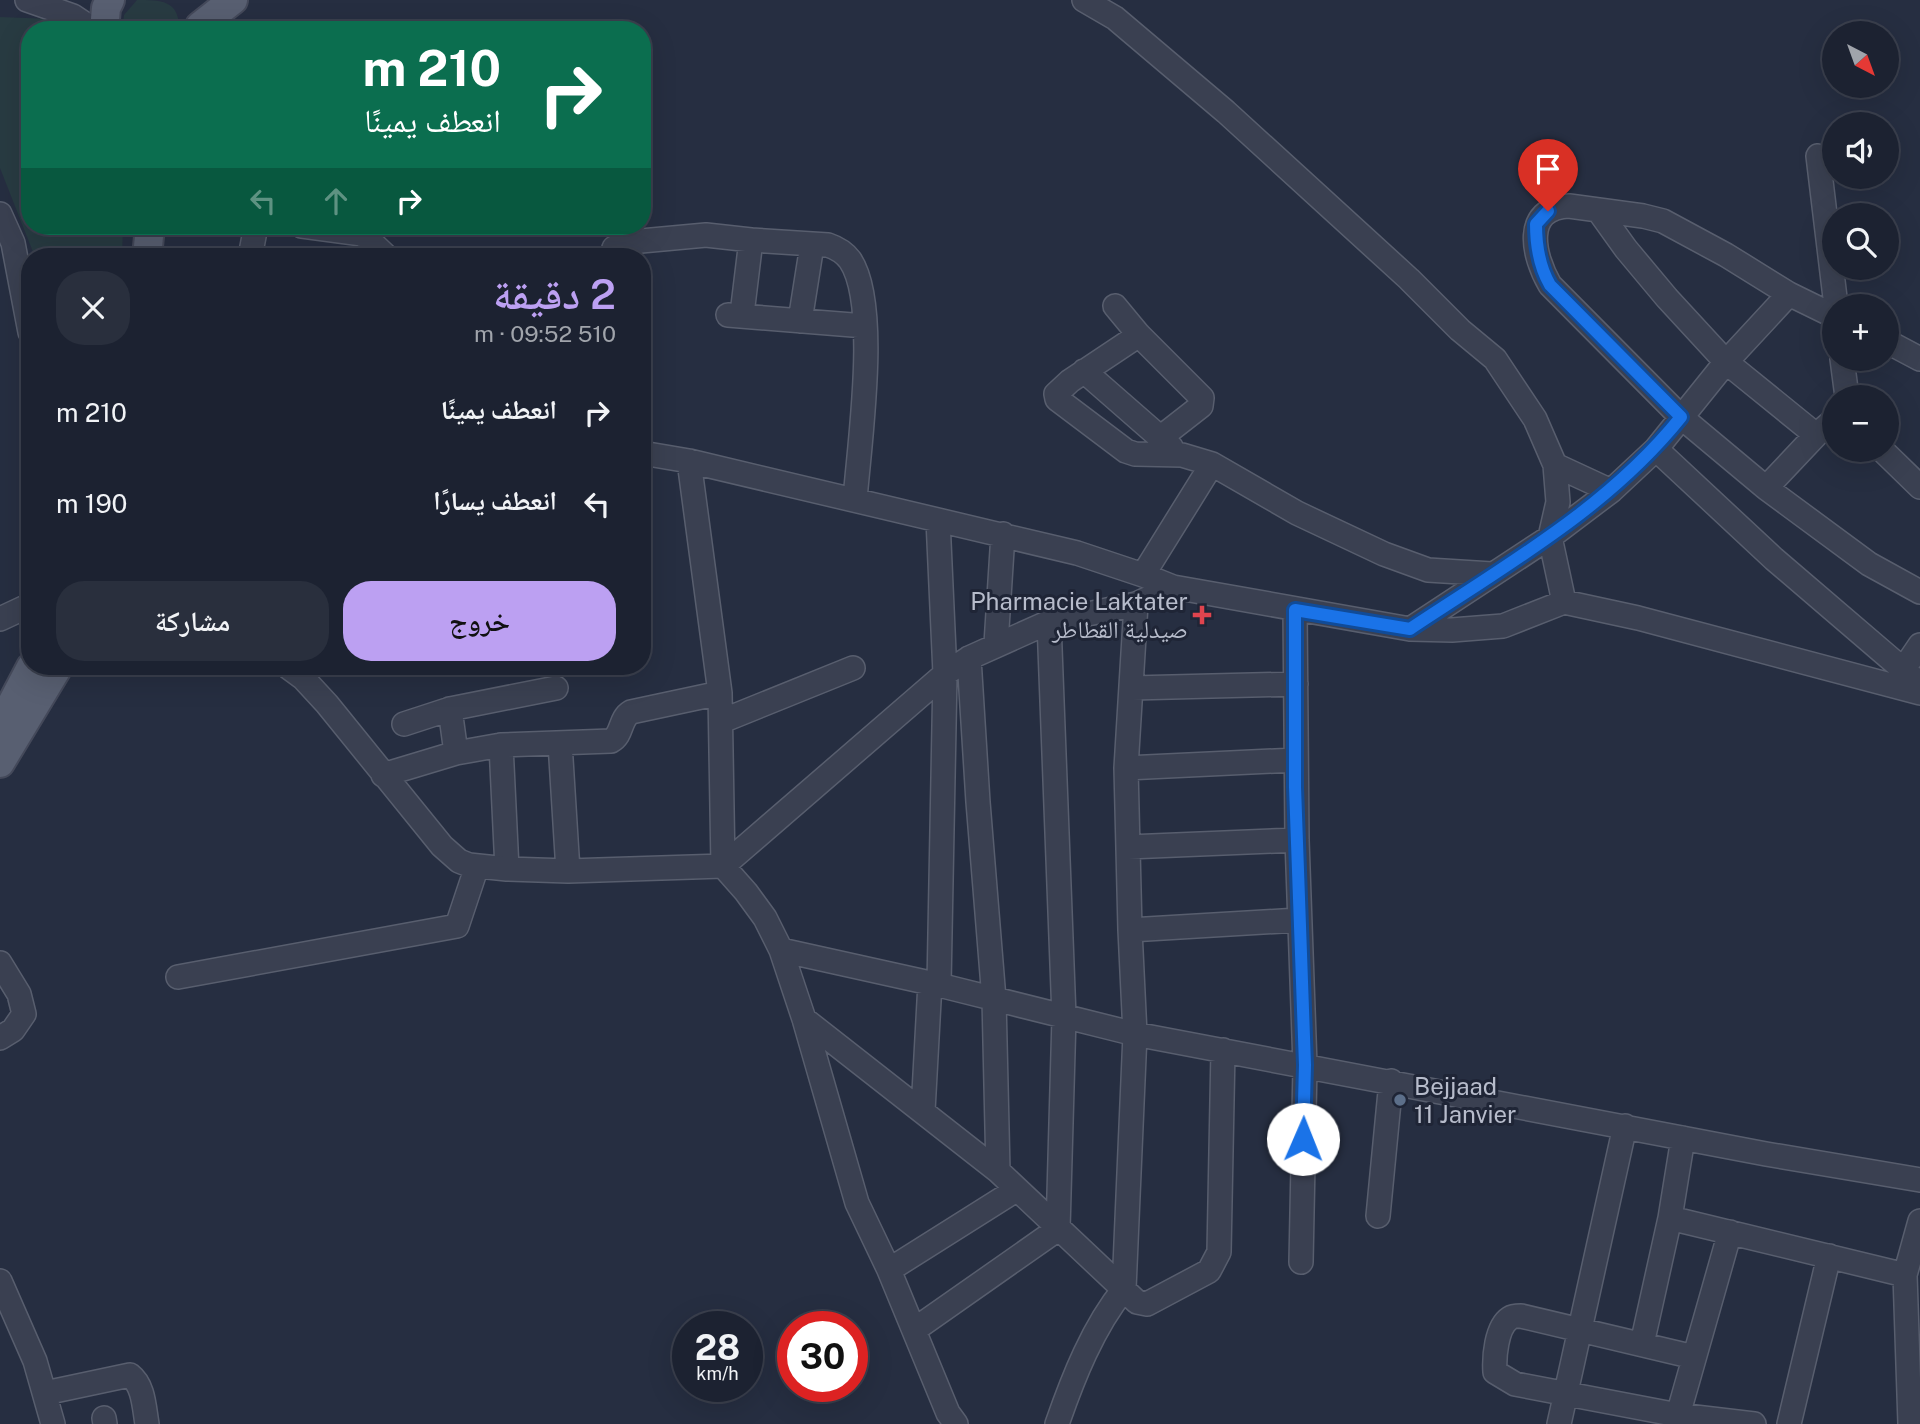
<!DOCTYPE html>
<html lang="ar">
<head>
<meta charset="utf-8">
<style>
	:root { --surface:#1c2231; --page:#292f3d; --text:#f1f3f6; --muted:#a0a4ab; --line:#3a3f4d; --accent:#bca0f2 }
	body { margin:0; font-family:"Public Sans","Noto Naskh Arabic",sans-serif; background:var(--page); color:var(--text); direction:rtl; height:100vh; display:flex; flex-direction:column; font-size:26px; white-space:nowrap }
	* { box-sizing:border-box; margin:0 }
	p { font-size:23px; color:var(--muted) }
	.icon { flex:none; width:38px; height:38px; fill:none; stroke:currentColor; stroke-width:2; stroke-linecap:round; stroke-linejoin:round }
	.map { position:relative; flex:1; overflow:hidden; direction:ltr }
	.sheet { position:absolute; left:21px; top:248px; width:630px; height:427px; display:flex; flex-direction:column; background:var(--surface); border-radius:28px; box-shadow:0 7px 28px #0002,0 0 0 2px var(--line); direction:rtl }
	.sheet>* { flex:none }
	.guide { position:absolute; left:21px; top:21px; width:630px; height:214px; border-radius:28px; box-shadow:0 7px 28px #0002,0 0 0 2px var(--line); direction:rtl; background:#0b6e4f; color:#fff; overflow:hidden }
	.needle { width:46px; rotate:139deg }
	.buttons { position:absolute; left:1822px; top:21px; display:grid; gap:14px }
	.buttons a { display:grid; place-items:center; width:77px; height:77px; border-radius:50%; background:var(--surface); box-shadow:0 7px 28px #0002,0 0 0 2px var(--line); font-size:35px }
	.speed { position:absolute; left:672px; top:1311px; display:flex; gap:14px; font-size:35px; font-weight:700; text-align:center }
	.speed>* { display:grid; place-content:center; width:91px; height:91px; border-radius:50%; background:var(--surface); box-shadow:0 7px 28px #0002,0 0 0 2px var(--line); line-height:1 }
	.speed small { font-size:18px; font-weight:400 }
	.speed .limit { border:10px solid #d22; background:#fff; color:#111 }
	.pin { position:absolute; display:grid; place-items:center; width:60px; height:60px; color:#fff; margin:-72px -30px; border-radius:50% 50% 50% 0; rotate:-45deg; box-shadow:0 0 7px #0007 }
	.pin .icon { rotate:45deg }
	.me { position:absolute; width:77px; margin:-38px; rotate:1deg; stroke-linejoin:round; filter:drop-shadow(0 0 5px #0008) }
	.turn { display:flex; align-items:center; gap:24px; height:147px; padding:0 35px; font-size:32px }
	.turn .icon { width:91px; height:91px; stroke-width:2.5 }
	.turn b { display:block; font-size:49px; line-height:60px }
	.lanes { display:flex; align-items:center; height:66px; padding:0 35px; background:#0003; justify-content:center; gap:35px; direction:ltr }
	.lanes .off { opacity:.35 }
	.round { display:grid; place-items:center; flex:none; width:74px; height:74px; border-radius:28px; background:var(--page) }
	.overview { display:flex; align-items:center; justify-content:space-between; height:119px; padding:0 35px }
	h1 { font-size:42px; font-weight:600; line-height:52px; color:var(--accent) }
	.action { display:flex; gap:14px; margin-top:auto; padding:14px 35px }
	.action a { flex:1; height:80px; border-radius:28px; background:var(--accent); color:#111; font-size:28px; font-weight:600; line-height:80px; text-align:center }
	.action a+a { background:var(--page); color:var(--text) }
	ul { padding:0; list-style:none }
	li { display:flex; align-items:center; gap:21px; height:91px; padding:0 35px }
	li div { flex:1 }
	li b { display:block; font-size:26px }
	li em { font-style:normal }
	.map>svg:first-child { display:block }
	.green { fill:#283b42 }
	.lines { fill:none; stroke-linecap:round; stroke-linejoin:round }
	.minor-casing { stroke:#585e6e; stroke-width:26 }
	.major-casing { stroke:#44495a; stroke-width:32 }
	.minor { stroke:#3a4051; stroke-width:23 }
	.major { stroke:#585f71; stroke-width:28 }
	.route-casing { stroke:#114b97; stroke-width:18 }
	.route { stroke:#1a73e8; stroke-width:12 }
	.health-dot { fill:#e0444e; stroke:#1f2536; stroke-width:2.5 }
	.service-dot { fill:#5c6f8a; stroke:#1f2536; stroke-width:2.5 }
	.labels { text-anchor:middle; dominant-baseline:central; stroke-width:6; stroke-linejoin:round; paint-order:stroke }
	.poi-label { font-size:24px; fill:#b7bccb; stroke:#1f2536; text-anchor:end }
</style>
</head>
<body>
<div class="map">
<svg width="1920" height="1424" viewBox="0 0 1920 1424">
	<rect width="100%" height="100%" fill="#262e41"/>
	<path class="green" d="M137,0C161,0 180,0 179,30H122L124,15Z
		M0,17L77,20L83,30H30V226H123L122,257H35L0,168Z"/>
	<g class="lines">
		<defs>
			<path id="minor" d="M27,0L73,16L94,30
				M1084,0L1115,18L1226,112L1409,279L1460,330L1495,359L1535,419L1555,465L1558,502L1550,537L1410,629
				M1818,156L1836,306
				M1598,210L1626,249L1667,298L1726,362L1816,435
				M0,214L13,243L30,332
				M302,226L362,234
				M354,226L387,257
				M614,248L641,241L706,235L751,240L828,245C837,248 844,252 850,260C880,304 859,445 855,500
				M250,257L256,226
				M1115,306L1139,335L1202,398L1201,406L1160,438
				M742,314L751,240
				M728,315L865,326
				M1834,316L1789,294L1726,255L1663,221L1643,216L1569,206C1522,208 1533,256 1550,285L1681,417L1766,488L1869,564L1920,592
				M800,321L812,245
				M1139,335L1070,381L1056,394L1057,399L1126,451L1135,454L1182,455L1212,464L1297,513L1384,554L1428,570L1492,574
				M1886,341L1920,359
				M1842,359L1847,397
				M1084,371L1171,447
				M1656,449L1774,559L1920,684
				M1882,450L1920,487
				M642,453L689,461L1077,553L1143,575L1173,587L1410,629L1452,630L1503,626L1564,602L1638,618L1920,693
				M689,461L720,693L723,866L746,892L765,918L781,950L804,1019L857,1203L889,1270L948,1413L956,1424
				M1555,465L1611,491
				M1766,488L1816,435L1834,420
				M938,520L945,674L939,985
				M1143,575L1212,464
				M1564,602L1550,537L1611,491L1656,449L1726,362L1789,294
				M1295,609L1297,840L1305,1065L1301,1262
				M0,619L30,605
				M996,644L1003,534
				M969,658L978,802L994,999L998,1171
				M288,667L303,678L327,704L442,846L459,861L469,865L507,869L568,871L723,866L945,674L969,658L1049,622L1136,604L1173,587
				M1903,670L1920,645
				M1132,688L1296,684
				M450,709L456,753
				M722,721L853,668
				M404,724L450,709L556,688
				M560,743L568,871
				M501,745L507,869
				M1126,768L1295,760
				M383,775L456,753L501,745L611,741C623,735 619,719 631,712L720,693
				M1128,847L1297,840
				M1130,930L1298,920
				M781,950L939,985L1135,1034L1766,1154L1920,1180
				M0,963L19,994L24,1014L13,1030L0,1038
				M178,977L457,926L477,866
				M804,1019L998,1171L1137,1302L1147,1304L1209,1271L1219,1252L1223,1050
				M923,1111L930,983
				M1378,1216L1391,1081
				M1670,1218L1905,1275
				M889,1270L1016,1190
				M0,1281L35,1361L53,1424
				M914,1330L1058,1229L1064,1017L1049,622
				M1642,1344L1670,1218L1683,1138
				M1694,1357L1521,1316C1517,1316 1513,1316 1510,1318C1496,1327 1494,1358 1495,1372L1515,1384L1678,1415L1754,1424
				M45,1393L130,1375C144,1386 144,1407 147,1424
				M1678,1415L1730,1232
				M104,1418L105,1424
				M1057,1424C1073,1378 1093,1327 1124,1289L1135,1034L1130,930L1126,768L1136,604
				M1559,1424L1625,1126
				M1789,1424L1829,1256
				M1910,1424L1905,1275L1920,1221"/>
			<path id="major" d="M200,26L233,0
				M104,30L106,8L110,0
				M147,257L150,226
				M0,726L31,667
				M0,763L58,667"/>
		</defs>
		<use href="#minor" class="minor-casing"/>
		<use href="#major" class="major-casing"/>
		<use href="#minor" class="minor"/>
		<use href="#major" class="major"/>
	</g>
	<g class="lines">
		<defs>
			<path id="route" d="M1303,1139L1305,1065L1295,787V610L1410,629C1506,565 1608,508 1681,417L1550,285C1539,266 1536,246 1536,224L1548,211"/>
		</defs>
		<use href="#route" class="route-casing"/>
		<use href="#route" class="route"/>
	</g>
	<path class="health-dot" d="M1198.5 604.5h7v7h7v7h-7v7h-7v-7h-7v-7h7z"/>
	<circle class="service-dot" cx="1400" cy="1100" r="7"/>
	<g class="labels">
		<g class="poi-label">
			<text x="1188" y="601">Pharmacie Laktater<tspan x="1188" dy="28">صيدلية القطاطر</tspan></text>
			<text x="1414" y="1086" text-anchor="start">Bejjaad<tspan x="1414" dy="28">11 Janvier</tspan></text>
		</g>
	</g>
</svg>
<div class="buttons">
<a><svg class="needle" viewBox="-14 -14 28 28"><path d="M0-13l5 13h-10z" fill="#e53935"/><path d="M0 13l5-13h-10z" fill="#a0a4ab"/></svg></a>
<a><svg class="icon" aria-label="sound" viewBox="0 0 24 24"><path d="M4 9h4l5-4v14l-5-4H4zM17 9q2 3 0 6"/></svg></a>
<a><svg class="icon" aria-label="search" viewBox="0 0 24 24"><circle cx="10" cy="10" r="6"/><path d="M15 15l6 6"/></svg></a>
<a>+</a>
<a>−</a>
</div>
<div class="speed"><div>28<small>km/h</small></div><div class="limit">30</div></div>
<div class="pin" style="left:1548px;top:211px;background:#d93025"><svg class="icon" aria-label="arrive" viewBox="0 0 24 24"><path d="M6 21V4h12l-3 4 3 4H6"/></svg></div>
<svg class="me" style="left:1303px;top:1139px" viewBox="-20 -20 40 40"><circle r="19" fill="#fff"/><path d="M0-13L10 11 0 6-10 11z" fill="#1a73e8"/></svg>
<div class="guide">
<div class="turn"><svg class="icon" aria-label="right" viewBox="0 0 24 24"><path d="M7 20v-9h11M14 6l5 5-5 5"/></svg><div><b>210 m</b>انعطف يمينًا</div></div>
<div class="lanes"><svg class="icon off" aria-label="left" viewBox="0 0 24 24"><path d="M17 20v-9H6M10 6l-5 5 5 5"/></svg><svg class="icon off" aria-label="ahead" viewBox="0 0 24 24"><path d="M12 20V5M6 11l6-6 6 6"/></svg><svg class="icon" aria-label="right" viewBox="0 0 24 24"><path d="M7 20v-9h11M14 6l5 5-5 5"/></svg></div>
</div>
<section class="sheet">
<div class="overview"><div><h1>2 دقيقة</h1><p>510 m · 09:52</p></div><a class="round"><svg class="icon" aria-label="close" viewBox="0 0 24 24"><path d="M6 6l12 12M18 6L6 18"/></svg></a></div>
<ul>
<li><svg class="icon" aria-label="right" viewBox="0 0 24 24"><path d="M7 20v-9h11M14 6l5 5-5 5"/></svg><div><b>انعطف يمينًا</b></div><em>210 m</em></li>
<li><svg class="icon" aria-label="left" viewBox="0 0 24 24"><path d="M17 20v-9H6M10 6l-5 5 5 5"/></svg><div><b>انعطف يسارًا</b></div><em>190 m</em></li>
</ul>
<div class="action"><a>خروج</a><a>مشاركة</a></div>
</section>
</div>
</body>
</html>
